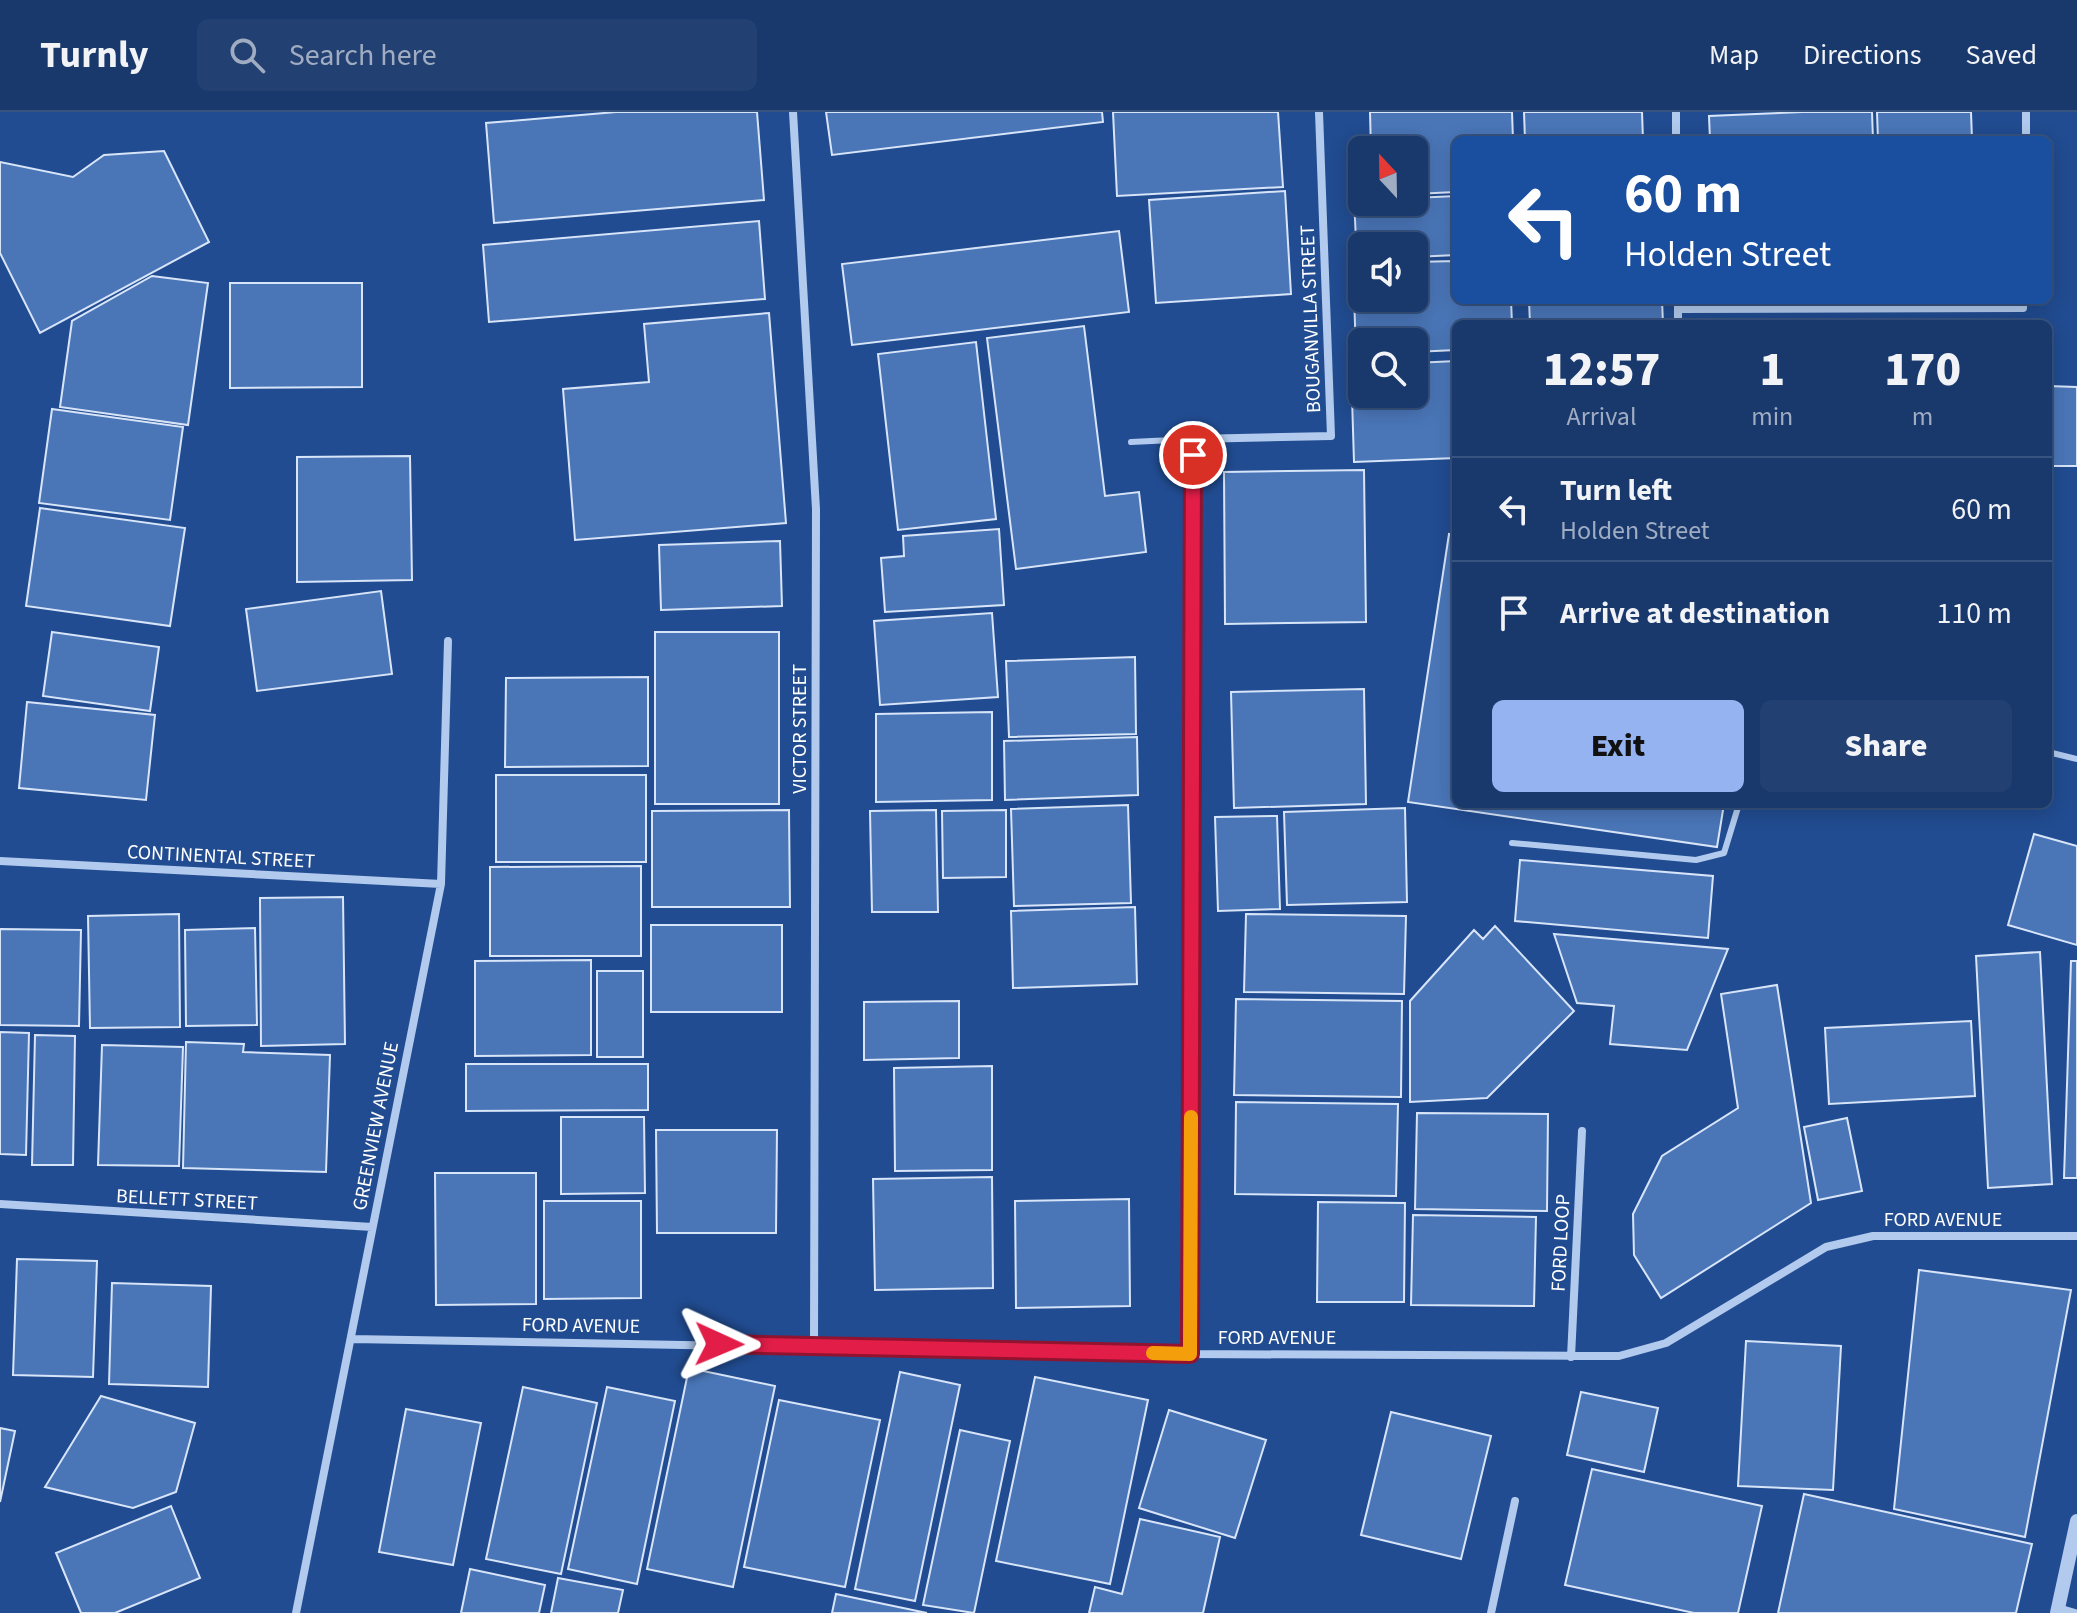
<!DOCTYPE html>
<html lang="en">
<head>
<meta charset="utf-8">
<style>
	:root { --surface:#19396d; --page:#224072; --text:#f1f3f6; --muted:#9facc2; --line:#375380; --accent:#95b2f1 }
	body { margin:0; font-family:"Source Sans 3",sans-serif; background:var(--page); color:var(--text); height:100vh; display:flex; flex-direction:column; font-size:30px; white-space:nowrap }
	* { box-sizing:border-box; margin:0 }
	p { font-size:26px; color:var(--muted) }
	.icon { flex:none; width:44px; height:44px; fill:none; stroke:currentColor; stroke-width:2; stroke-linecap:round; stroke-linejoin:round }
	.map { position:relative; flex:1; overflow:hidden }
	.side { position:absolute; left:1452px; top:208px; width:600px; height:488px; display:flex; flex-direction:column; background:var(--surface); border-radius:12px; box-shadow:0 4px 20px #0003,0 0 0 2px var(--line) }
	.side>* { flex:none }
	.top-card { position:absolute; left:1452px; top:24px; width:600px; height:168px; border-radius:12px; box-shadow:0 4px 20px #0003,0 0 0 2px var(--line); background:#1a4fa0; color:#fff; overflow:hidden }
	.needle { width:52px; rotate:338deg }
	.buttons { position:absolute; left:1348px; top:24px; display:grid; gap:16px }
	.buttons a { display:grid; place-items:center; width:80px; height:80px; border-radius:12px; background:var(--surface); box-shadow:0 4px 20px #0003,0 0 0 2px var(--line); font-size:40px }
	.pin { position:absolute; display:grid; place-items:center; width:68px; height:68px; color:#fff; margin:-34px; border:4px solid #fff; border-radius:50%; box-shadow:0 2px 8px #0007 }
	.me { position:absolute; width:88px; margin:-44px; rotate:91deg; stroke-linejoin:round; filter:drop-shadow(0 0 6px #0008) }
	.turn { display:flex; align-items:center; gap:28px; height:168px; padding:0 40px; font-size:36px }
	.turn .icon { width:104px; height:104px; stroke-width:2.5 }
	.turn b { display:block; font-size:56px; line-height:68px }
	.eta { display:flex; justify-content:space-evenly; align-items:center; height:136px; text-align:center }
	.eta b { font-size:48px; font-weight:800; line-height:56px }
	.cta { display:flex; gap:16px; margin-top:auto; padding:16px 40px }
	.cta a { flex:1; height:92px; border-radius:12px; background:var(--accent); color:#111; font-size:32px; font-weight:800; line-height:92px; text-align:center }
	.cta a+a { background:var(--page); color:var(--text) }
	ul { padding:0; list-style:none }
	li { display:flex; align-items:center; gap:24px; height:104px; padding:0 40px; border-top:2px solid var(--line) }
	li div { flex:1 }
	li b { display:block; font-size:30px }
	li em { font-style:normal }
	header { display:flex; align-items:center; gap:48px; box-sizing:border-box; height:112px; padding:0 40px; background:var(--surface); border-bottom:2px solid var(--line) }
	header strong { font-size:38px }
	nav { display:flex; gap:44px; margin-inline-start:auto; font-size:28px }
	.search { width:560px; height:72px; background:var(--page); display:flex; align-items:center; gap:20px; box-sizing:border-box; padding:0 28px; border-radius:12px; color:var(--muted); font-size:30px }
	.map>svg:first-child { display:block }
	.building { fill:#4a76b8; stroke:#d8e5f9; stroke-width:2 }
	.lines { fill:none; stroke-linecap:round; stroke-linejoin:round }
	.service { stroke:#b2caed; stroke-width:6 }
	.minor { stroke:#b2caed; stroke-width:8 }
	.tertiary { stroke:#b2caed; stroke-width:14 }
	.route-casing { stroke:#92132f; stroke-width:20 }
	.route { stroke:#e11d48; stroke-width:14 }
	.slow { stroke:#f59e0b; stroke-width:14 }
	.labels { text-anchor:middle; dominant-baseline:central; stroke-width:6; stroke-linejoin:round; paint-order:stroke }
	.street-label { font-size:20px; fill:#fff; stroke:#214c91 }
</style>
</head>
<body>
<header>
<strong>Turnly</strong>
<div class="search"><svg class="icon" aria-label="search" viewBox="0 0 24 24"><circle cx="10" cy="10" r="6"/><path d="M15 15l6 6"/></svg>Search here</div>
<nav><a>Map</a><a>Directions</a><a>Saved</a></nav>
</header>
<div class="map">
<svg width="2077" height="1501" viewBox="0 0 2077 1501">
	<rect width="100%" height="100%" fill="#214c91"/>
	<path class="building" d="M616,0H757L764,88L494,111L486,11Z
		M826,0H1102L1103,10L832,43Z
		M1113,0H1278L1283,75L1117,84Z
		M1370,0H1512L1513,28H1456V80L1414,82V38H1371Z
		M1524,0H1642L1643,28H1525Z
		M1803,0H1872L1873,28H1710L1709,4Z
		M1877,0H1971L1972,28H1878Z
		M164,39L209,130L40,221L0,141V50L73,65L104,43Z
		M1285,79L1291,182L1156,191L1149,88Z
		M1456,84V143L1414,145V134H1362V147H1357L1354,88L1414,90V86Z
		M759,109L765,187L489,210L483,133Z
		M1119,119L1129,200L852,233L842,152Z
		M1456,149V188H1511L1512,212H1456V238L1414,240V230H1362V242H1356L1353,153L1362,152V186H1414V150Z
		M152,164L208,171L188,313L60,295L72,209Z
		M230,171H362V275L230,276Z
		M1529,188H1662L1663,212H1530Z
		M769,201L786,411L575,428L563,277L649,270L644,212Z
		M1084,214L1105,384L1139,380L1146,440L1016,457L987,226Z
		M976,230L996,407L898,418L878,242Z
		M1456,249V346L1354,350L1351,254L1362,253V282H1414V251Z
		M2048,274L2077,275V354H2048Z
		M52,297L183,315L170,408L39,391Z
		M410,344L412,468L297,470V345Z
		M1364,358L1366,510L1225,512L1224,360Z
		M40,396L185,416L170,514L26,494Z
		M999,417L1004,493L885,500L881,446L904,444L903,424Z
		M1449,422L1456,423V692H1724L1717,735L1408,690Z
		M780,429L782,494L661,498L659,433Z
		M381,479L392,562L257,579L246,497Z
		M992,501L998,585L880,593L874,509Z
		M52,520L159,535L150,599L43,584Z
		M655,520H779V692H655Z
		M1135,545L1136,622L1009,625L1006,549Z
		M648,565V654L505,655L506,566Z
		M1364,577L1366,692L1234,696L1231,580Z
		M27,590L155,603L146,688L19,676Z
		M992,600V688L876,690V602Z
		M1137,625L1138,683L1005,688L1004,629Z
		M496,663H646V750H496Z
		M1128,693L1131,791L1014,794L1011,697Z
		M1405,696L1407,790L1287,793L1284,700Z
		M789,698L790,795H652V699Z
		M936,698L938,800H872L870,699Z
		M1006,698V765L943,766L942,699Z
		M1277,704L1280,797L1218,799L1215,705Z
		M2034,722L2077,734V833L2008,813Z
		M1520,748L1713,764L1708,826L1515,809Z
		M641,754V844H490V755Z
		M343,785L345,932L261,934L260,786Z
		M1135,795L1137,872L1013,876L1011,799Z
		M179,802L180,915L90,916L88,804Z
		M1246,802L1406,804L1404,882L1244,880Z
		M651,813H782V900H651Z
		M1495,814L1574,899L1487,986L1410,990V889L1474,818L1483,827Z
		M255,816L257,913L186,914L185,818Z
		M0,817L81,818L79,914L0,913Z
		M1554,822L1728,837L1687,938L1610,932L1614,894L1577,891Z
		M2040,840L2052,1072L1988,1076L1976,844Z
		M591,848V943L475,944V849Z
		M2071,849H2077V1066H2064Z
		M597,859H643V945H597Z
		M1777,873L1811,1091L1661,1186L1634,1143L1633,1102L1662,1044L1738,996L1721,882Z
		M1236,887L1402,889L1401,985L1234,983Z
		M959,889V946L864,948V890Z
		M1971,909L1975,984L1829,992L1825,916Z
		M0,920L29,921L26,1043L0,1042Z
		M35,923L75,924L73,1053H32Z
		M186,930L244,932L243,940L330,943L326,1060L183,1056Z
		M102,933L183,935L179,1054L98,1053Z
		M466,952H648V998L466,999Z
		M992,954V1058L895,1059L894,956Z
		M1236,990L1398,992L1396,1084L1235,1082Z
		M1417,1001L1548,1002L1547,1099L1415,1097Z
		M561,1005H644L645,1081L561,1082Z
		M1847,1006L1862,1079L1818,1088L1804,1015Z
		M656,1018H777L776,1121H657Z
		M435,1061H536V1192L436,1193Z
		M992,1065L993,1176L875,1178L873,1067Z
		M1129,1087L1130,1194L1016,1196L1015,1089Z
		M544,1089H641V1186L544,1187Z
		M1318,1090L1405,1091L1404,1190H1317Z
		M1413,1103L1536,1105L1534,1194L1411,1193Z
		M17,1147L97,1149L93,1265L13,1263Z
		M1919,1158L2071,1178L2025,1425L1894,1397Z
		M112,1171L211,1174L208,1275L109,1272Z
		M1746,1229L1841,1234L1833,1378L1738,1374Z
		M689,1256L775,1274L733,1475L647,1457Z
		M900,1260L960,1273L915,1489L855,1477Z
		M1035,1265L1148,1288L1110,1472L996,1449Z
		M523,1275L597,1291L561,1462L486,1447Z
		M607,1275L675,1289L637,1472L568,1457Z
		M1581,1280L1658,1296L1644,1360L1567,1343Z
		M101,1284L195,1311L176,1380L133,1396L45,1375Z
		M779,1288L880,1308L845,1475L744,1455Z
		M406,1297L481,1311L453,1453L379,1440Z
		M1169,1298L1266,1328L1235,1426L1139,1396Z
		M1391,1300L1491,1324L1461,1447L1361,1423Z
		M0,1316L15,1319L0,1390Z
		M960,1318L1010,1329L974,1501L923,1493Z
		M1592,1357L1762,1394L1738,1501H1694L1565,1473Z
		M1804,1382L2032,1432L2016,1501H1778Z
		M171,1394L200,1466L115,1501H81L56,1441Z
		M1140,1407L1220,1425L1203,1501H1089L1095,1475L1122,1482Z
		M470,1457L545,1473L539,1501H461Z
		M558,1466L623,1478L618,1501H551Z
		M836,1482L927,1501H832Z"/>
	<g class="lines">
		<path class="service" d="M1131,330L1193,327
			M2048,640L2077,647
			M1512,731L1696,748L1724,741L1739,692"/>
		<path class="minor" d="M793,0L816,397L814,1234
			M1676,0V28
			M2026,28V0
			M1678,188V212
			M1678,197L2023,196V188
			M0,749L441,772
			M0,1092L372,1115
			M351,1227L1190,1242L1619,1244L1666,1231L1826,1135L1873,1124H2077
			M1190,1242L1193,327L1331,324L1319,0
			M1571,1245L1582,1019
			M2058,1496L2075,1501
			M296,1501L441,772L448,529
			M1491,1501L1515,1389"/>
		<path class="tertiary" d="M2057,1501L2077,1409"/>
	</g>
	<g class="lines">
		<defs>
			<path id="route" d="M719,1232L1190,1242L1193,343"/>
		</defs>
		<use href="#route" class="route-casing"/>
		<use href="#route" class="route"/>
		<path class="slow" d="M1153,1241L1190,1242L1191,1005"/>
	</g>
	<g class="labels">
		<g class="street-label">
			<text transform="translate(1311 207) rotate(-92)">BOUGANVILLA STREET</text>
			<text transform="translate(800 617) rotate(-90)">VICTOR STREET</text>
			<text transform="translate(221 745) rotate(3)">CONTINENTAL STREET</text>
			<text transform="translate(376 1014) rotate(-79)">GREENVIEW AVENUE</text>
			<text transform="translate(187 1088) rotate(3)">BELLETT STREET</text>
			<text x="1943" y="1108">FORD AVENUE</text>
			<text transform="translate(1561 1131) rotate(-87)">FORD LOOP</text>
			<text transform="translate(581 1214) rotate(1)">FORD AVENUE</text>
			<text x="1277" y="1226">FORD AVENUE</text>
		</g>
	</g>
</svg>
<div class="buttons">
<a><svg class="needle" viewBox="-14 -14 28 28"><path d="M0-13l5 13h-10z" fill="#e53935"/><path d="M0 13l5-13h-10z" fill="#9facc2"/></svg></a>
<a><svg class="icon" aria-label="sound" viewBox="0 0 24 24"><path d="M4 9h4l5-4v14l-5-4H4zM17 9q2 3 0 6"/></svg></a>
<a><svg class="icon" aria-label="search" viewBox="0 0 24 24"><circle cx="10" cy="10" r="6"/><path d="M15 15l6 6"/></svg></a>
</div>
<div class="pin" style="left:1193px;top:343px;background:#d93025"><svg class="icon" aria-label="arrive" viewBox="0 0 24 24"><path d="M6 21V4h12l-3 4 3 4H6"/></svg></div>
<svg class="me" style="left:719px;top:1232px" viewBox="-20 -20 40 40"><path d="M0-17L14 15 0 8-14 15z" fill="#e11d48" stroke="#fff" stroke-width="4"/></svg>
<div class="top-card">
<div class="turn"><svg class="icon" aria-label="left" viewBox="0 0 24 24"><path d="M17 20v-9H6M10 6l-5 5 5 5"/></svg><div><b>60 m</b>Holden Street</div></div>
</div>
<section class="side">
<div class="eta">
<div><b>12:57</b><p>Arrival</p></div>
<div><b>1</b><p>min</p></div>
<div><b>170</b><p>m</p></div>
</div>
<ul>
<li><svg class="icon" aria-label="left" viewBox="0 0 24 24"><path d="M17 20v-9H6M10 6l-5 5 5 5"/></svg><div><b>Turn left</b><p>Holden Street</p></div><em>60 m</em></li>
<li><svg class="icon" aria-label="arrive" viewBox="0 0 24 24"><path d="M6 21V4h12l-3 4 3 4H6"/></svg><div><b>Arrive at destination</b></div><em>110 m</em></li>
</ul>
<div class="cta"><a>Exit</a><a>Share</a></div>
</section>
</div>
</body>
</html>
